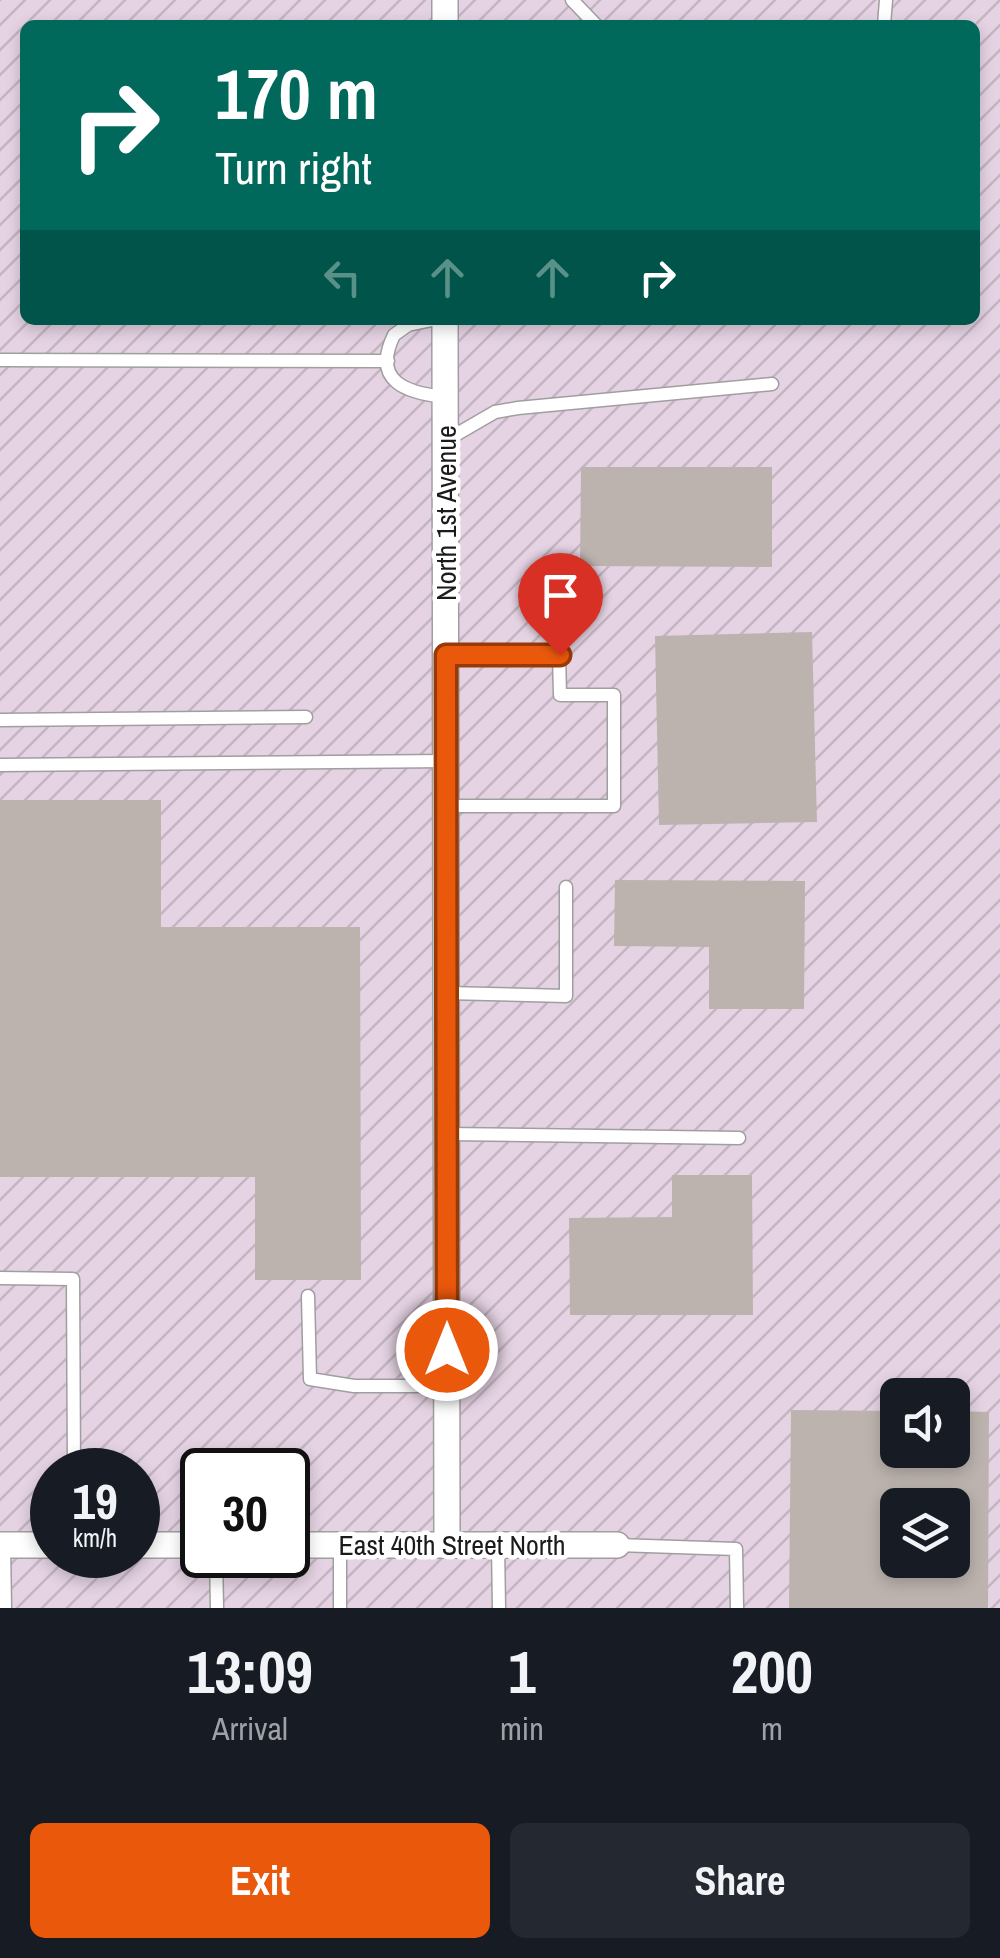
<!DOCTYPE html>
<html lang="en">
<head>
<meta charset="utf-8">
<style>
	:root { --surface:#171b24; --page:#242831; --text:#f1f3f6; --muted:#9ea1a6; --accent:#ea580c }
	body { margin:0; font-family:"Archivo Narrow",sans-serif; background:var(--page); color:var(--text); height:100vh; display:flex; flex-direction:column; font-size:38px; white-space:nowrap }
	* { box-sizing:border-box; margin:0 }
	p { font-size:32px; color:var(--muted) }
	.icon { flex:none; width:55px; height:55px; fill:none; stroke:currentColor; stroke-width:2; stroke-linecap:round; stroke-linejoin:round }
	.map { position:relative; height:1608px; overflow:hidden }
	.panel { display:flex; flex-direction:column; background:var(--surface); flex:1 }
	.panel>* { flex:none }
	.guide { position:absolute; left:20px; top:20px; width:960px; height:305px; border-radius:15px; box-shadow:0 5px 15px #0003; background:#00695c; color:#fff; overflow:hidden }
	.controls { position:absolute; left:880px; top:1378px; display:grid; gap:20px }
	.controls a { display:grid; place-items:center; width:90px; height:90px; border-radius:15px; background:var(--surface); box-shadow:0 5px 15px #0003; font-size:50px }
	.speed { position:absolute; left:30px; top:1448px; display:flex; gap:20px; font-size:50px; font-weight:700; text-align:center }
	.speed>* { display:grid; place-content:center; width:130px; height:130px; border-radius:50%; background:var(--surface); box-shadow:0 5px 15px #0003; line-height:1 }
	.speed small { font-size:25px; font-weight:400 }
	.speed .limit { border:5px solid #111; border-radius:15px; background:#fff; color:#111 }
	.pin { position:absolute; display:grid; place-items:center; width:85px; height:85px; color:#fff; margin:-102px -42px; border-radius:50% 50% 50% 0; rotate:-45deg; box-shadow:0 0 10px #0007 }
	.pin .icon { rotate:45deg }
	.me { position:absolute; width:110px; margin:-55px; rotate:0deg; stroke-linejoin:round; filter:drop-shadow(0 0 8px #0008) }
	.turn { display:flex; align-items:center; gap:35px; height:210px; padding:0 30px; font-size:45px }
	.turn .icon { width:130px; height:130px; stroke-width:2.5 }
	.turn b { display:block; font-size:70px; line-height:85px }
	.lanes { display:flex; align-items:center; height:95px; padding:0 30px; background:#0003; justify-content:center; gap:50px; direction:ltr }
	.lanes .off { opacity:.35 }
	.eta { display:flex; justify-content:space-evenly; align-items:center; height:170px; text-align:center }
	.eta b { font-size:60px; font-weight:700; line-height:70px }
	.action { display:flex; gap:20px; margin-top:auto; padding:20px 30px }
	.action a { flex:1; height:115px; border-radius:15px; background:var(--accent); color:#fff; font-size:40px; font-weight:700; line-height:115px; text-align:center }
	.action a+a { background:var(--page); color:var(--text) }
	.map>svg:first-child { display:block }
	.industrial { fill:url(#industrial-furrows); fill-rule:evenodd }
	.building { fill:#bcb3ae; fill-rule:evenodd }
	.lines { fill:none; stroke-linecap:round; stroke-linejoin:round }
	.service-casing { stroke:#9f9f9f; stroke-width:15 }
	.minor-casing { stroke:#9f9f9f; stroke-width:28 }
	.service { stroke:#fff; stroke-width:12 }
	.minor { stroke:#fff; stroke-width:25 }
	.route-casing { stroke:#983908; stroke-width:25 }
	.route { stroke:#ea580c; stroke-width:18 }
	.labels { text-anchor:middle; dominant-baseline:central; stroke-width:9; stroke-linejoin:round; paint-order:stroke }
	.street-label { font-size:28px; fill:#1b1b1b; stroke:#fff }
</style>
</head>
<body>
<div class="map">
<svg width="1000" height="1608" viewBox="0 0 1000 1608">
	<defs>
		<pattern id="industrial-furrows" width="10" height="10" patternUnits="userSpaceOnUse" patternTransform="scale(2.5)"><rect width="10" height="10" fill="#e5d3e3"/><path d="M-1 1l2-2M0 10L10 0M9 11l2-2" fill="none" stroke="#c4b5c2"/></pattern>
	</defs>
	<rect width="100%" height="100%" fill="#ece7e1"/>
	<path class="industrial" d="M0,0H1000V1608H0ZM25,25H975V320H25ZM898,1395H952V1450H898ZM52,1470H138V1555H52ZM202,1470H288V1555H202ZM898,1505H952V1560H898Z"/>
	<path class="building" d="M581,467H772V567L580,566Z
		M812,632L817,822L659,825L655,636Z
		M0,800H161V927H360L361,1280H255V1177H0Z
		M615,880L805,881L804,1009H709V947L614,946Z
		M672,1175H752L753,1315H570L569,1218L672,1217Z
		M791,1410L898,1411V1450H952V1411L989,1412L988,1608H789ZM898,1505H952V1560H898Z"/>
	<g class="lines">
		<defs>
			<path id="service" d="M572,0L596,25
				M884,25L886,0
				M432,320L408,325L394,335C371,382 407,393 445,397
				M0,360L388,361
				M445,441L495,412L518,408L772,384
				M0,720L306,717
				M0,765L446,761
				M446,806H614V695H560L559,655H446
				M446,993L566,996V887
				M446,1134L739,1138
				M0,1278L73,1279L74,1470
				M308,1296L310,1379L354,1386H447
				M4,1545L5,1608
				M340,1545V1608
				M498,1545L499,1608
				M617,1545L736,1549L737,1608
				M216,1555L217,1608"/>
			<path id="minor" d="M445,0V25
				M445,320L447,1545
				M0,1545H52
				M138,1545H202
				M288,1545H617"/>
		</defs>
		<use href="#service" class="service-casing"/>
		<use href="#minor" class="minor-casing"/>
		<use href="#service" class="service"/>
		<use href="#minor" class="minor"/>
	</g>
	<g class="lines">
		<defs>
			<path id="route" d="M447,1350L446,655H560"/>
		</defs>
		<use href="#route" class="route-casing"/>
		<use href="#route" class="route"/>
	</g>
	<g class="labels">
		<g class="street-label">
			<text transform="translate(446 513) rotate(-90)">North 1st Avenue</text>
			<text x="452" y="1545">East 40th Street North</text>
		</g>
	</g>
</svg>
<div class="controls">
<a><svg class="icon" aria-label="sound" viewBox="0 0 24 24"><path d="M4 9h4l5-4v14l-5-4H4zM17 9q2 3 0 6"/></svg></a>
<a><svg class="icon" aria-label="layers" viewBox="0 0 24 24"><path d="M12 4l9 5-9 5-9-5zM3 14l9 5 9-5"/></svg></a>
</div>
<div class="speed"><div>19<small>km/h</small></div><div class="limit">30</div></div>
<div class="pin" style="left:560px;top:655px;background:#d93025"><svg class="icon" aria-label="arrive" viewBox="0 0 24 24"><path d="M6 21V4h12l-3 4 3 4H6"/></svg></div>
<svg class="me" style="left:447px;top:1350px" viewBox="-20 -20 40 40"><circle r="17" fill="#ea580c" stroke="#fff" stroke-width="3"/><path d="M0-11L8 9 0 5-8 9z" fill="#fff"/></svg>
<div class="guide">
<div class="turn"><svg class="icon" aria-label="right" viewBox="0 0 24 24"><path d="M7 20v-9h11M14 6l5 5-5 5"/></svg><div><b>170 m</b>Turn right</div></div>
<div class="lanes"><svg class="icon off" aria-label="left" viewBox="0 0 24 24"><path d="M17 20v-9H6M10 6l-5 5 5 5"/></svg><svg class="icon off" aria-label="ahead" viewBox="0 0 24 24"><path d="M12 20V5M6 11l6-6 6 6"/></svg><svg class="icon off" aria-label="ahead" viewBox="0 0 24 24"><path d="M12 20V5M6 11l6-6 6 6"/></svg><svg class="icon" aria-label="right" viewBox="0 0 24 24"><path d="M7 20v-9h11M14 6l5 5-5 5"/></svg></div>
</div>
</div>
<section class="panel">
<div class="eta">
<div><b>13:09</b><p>Arrival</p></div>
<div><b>1</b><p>min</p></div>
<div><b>200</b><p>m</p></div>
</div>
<div class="action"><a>Exit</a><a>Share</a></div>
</section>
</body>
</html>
